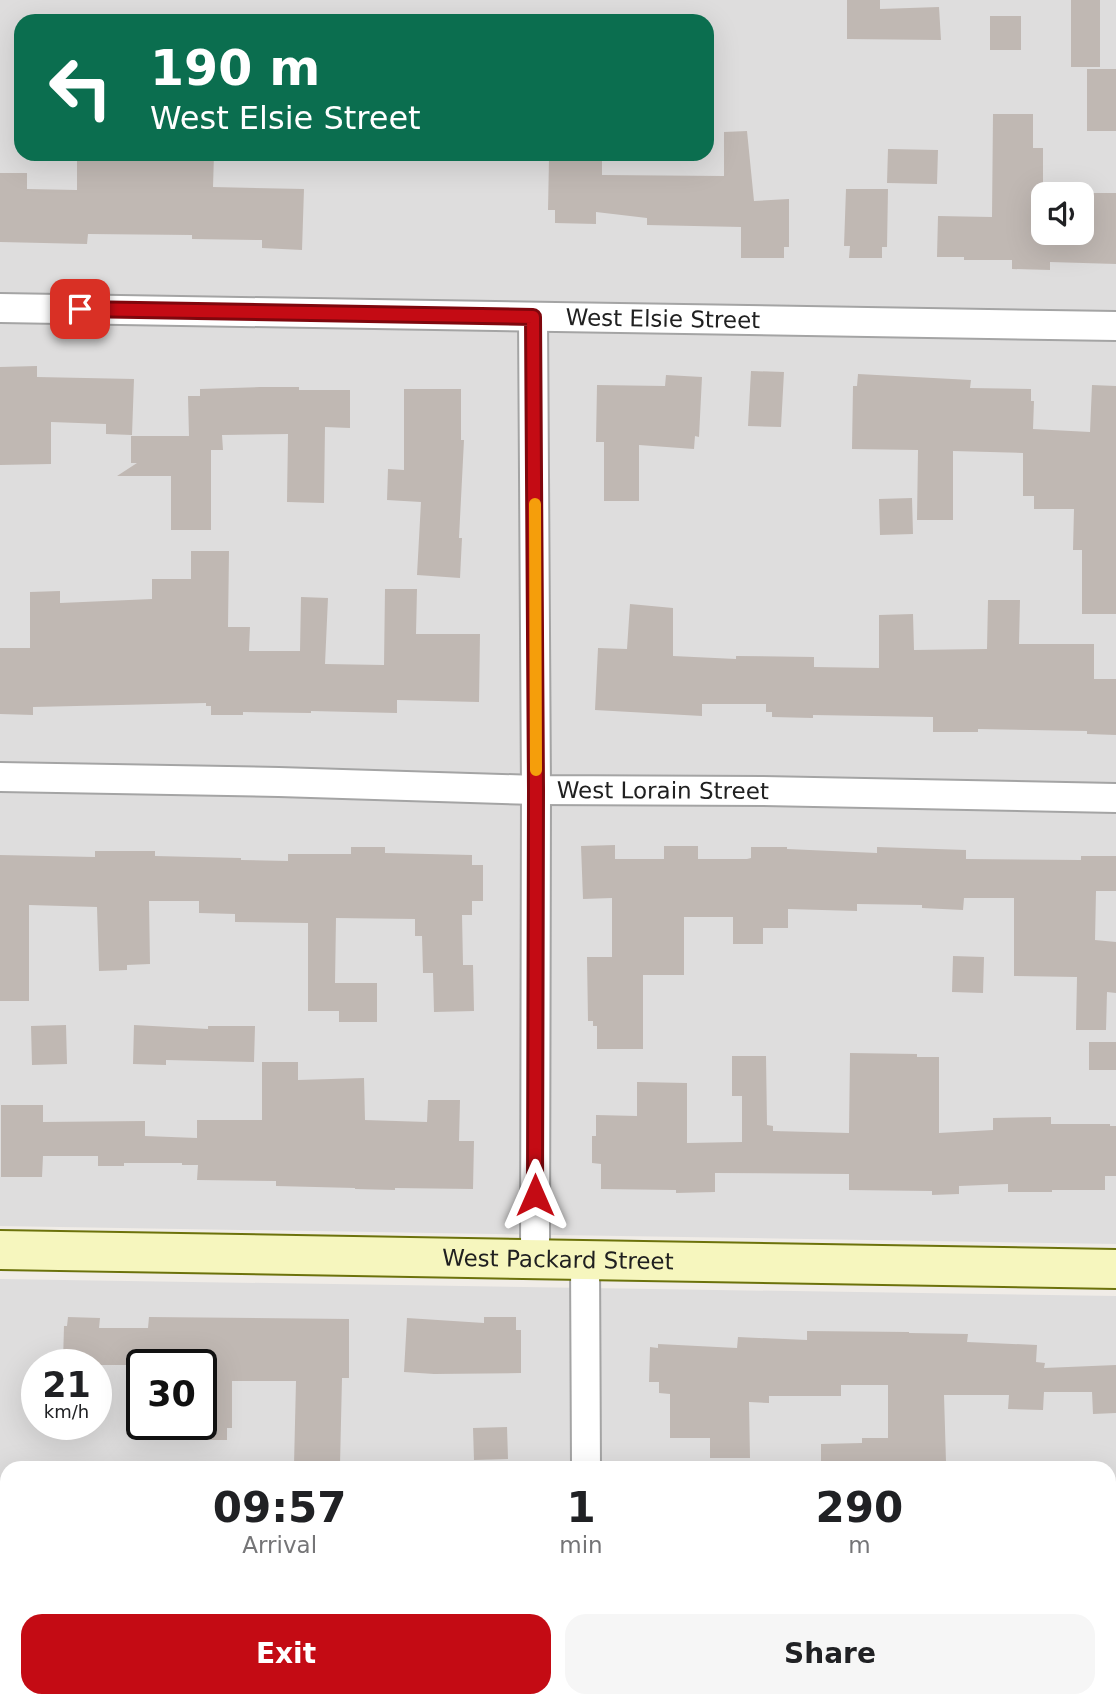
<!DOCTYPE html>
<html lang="en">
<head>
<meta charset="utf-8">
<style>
	:root { --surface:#fff; --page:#f6f6f6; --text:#202124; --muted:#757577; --accent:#c40b14 }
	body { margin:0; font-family:"DejaVu Sans",sans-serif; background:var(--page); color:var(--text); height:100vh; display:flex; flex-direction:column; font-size:26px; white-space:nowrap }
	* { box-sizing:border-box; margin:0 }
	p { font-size:23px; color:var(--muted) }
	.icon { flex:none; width:38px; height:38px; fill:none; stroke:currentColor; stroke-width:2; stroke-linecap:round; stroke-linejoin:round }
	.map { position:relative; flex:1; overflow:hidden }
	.drawer { position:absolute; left:0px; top:1461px; width:1116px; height:247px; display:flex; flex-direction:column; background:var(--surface); border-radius:21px 21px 0 0; box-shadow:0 7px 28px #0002 }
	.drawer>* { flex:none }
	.banner { position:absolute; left:14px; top:14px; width:700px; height:147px; border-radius:21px; box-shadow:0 7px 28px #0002; background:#0b6e4f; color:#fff; overflow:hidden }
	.fabs { position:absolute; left:1031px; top:182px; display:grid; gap:14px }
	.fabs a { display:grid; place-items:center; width:63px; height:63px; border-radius:14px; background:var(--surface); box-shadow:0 7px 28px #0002; font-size:35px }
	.speed { position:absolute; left:21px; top:1349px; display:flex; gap:14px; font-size:35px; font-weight:700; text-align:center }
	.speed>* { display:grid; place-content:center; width:91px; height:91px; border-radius:50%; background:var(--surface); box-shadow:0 7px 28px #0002; line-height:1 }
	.speed small { font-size:18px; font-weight:400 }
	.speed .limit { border:4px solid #111; border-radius:10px; background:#fff; color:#111 }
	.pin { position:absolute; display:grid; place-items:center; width:60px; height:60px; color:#fff; margin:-30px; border-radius:14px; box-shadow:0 4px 10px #0006 }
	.me { position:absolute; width:77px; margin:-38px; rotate:0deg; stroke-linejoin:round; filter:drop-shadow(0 0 5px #0008) }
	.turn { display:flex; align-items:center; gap:24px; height:147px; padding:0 21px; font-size:32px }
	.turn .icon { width:91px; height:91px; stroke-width:2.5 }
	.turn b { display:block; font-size:49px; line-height:60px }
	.eta { display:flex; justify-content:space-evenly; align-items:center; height:119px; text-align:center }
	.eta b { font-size:42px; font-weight:600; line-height:49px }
	.primary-button { display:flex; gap:14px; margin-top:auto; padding:14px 21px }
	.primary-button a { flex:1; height:80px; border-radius:21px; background:var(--accent); color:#fff; font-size:28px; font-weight:600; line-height:80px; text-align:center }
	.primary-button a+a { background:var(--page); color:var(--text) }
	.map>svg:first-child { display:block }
	.residential { fill:#dedddd; fill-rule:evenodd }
	.building { fill:#c0b8b3 }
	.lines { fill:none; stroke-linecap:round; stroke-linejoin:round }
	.street-casing { stroke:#a4a4a4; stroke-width:32 }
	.secondary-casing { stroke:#6c720b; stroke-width:42 }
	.street { stroke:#fff; stroke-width:28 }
	.secondary { stroke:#f6f6be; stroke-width:38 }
	.route-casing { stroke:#7f070d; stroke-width:18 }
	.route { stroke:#c40b14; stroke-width:12 }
	.slow { stroke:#f59e0b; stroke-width:12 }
	.labels { text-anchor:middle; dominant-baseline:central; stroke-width:6; stroke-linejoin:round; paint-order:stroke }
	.street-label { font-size:23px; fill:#202020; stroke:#fff }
</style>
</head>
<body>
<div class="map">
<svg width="1116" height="1707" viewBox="0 0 1116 1707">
	<rect width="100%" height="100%" fill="#f0ece7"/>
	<path class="residential" d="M0,0H1116V1244L0,1226ZM21,21H707V154H21ZM1043,194H1082V233H1043Z
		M0,1279L1116,1296V1707H116V1701H1110V1468H7V1680H0ZM37,1365H96V1424H37ZM142,1365H201V1424H142Z"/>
	<path class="building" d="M847,0H880V9L939,7L941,40L847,39Z
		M1071,0H1100V67H1071Z
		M990,16H1021V50H990Z
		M1087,69H1116V131H1087Z
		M993,114H1033V148H1043V233H1090V193H1116V264L1050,262V270L1012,269V260H964V257H937L938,216L992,217Z
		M747,131L754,201L789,199V247H784V258H741V227L647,225V218L596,212V224L555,223V210H548L549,159L602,160V175L724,176V132Z
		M888,149L938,150L937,184L887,183Z
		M77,154H214L213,187L304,189L302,250L262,248V240L192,239V235L88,234L87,244L0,242V173H27V189L77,190Z
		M846,189H888L887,247H882V258H849L850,246H844Z
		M37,366V377L134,379L132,435L106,434V424L51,422V464L0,465V367Z
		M751,371L784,372L781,427L748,426Z
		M858,374L971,380L970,388L1031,389V401H1034L1033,429L1090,432L1092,385L1116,386V614H1082V550H1073L1074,509H1034V496H1023V453L953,451V520H917L918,450L852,449L853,386H857Z
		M666,375L702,377L699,437L695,436L694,449L639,445V501H604V442H596L597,385L665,386Z
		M260,387H299V390H350V428L325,427L324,503L287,502L288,434L222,435L223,450H211V530H171V476H117L137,463H131V436H189L188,396H200V389Z
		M404,389H461V440H464L459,538H462L460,578L417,575L421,502L387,500L388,469L404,470Z
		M912,498L913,534L880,535L879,499Z
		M191,551H229L228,627H250L249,651H300L301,597L328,598L325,664L384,665L385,589H417L416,634H480L479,702L397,700V713L311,711V713L243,712V715H211V706H206V703L33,707V715L0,714V648H30V592L60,591V603L152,599V579H191Z
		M988,600H1020L1019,644H1094V679H1116V735L1087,734V731L978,729V732H933V717L813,715V718L772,717V712H766V704H702V716L595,710L598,648L627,649L630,604L673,608V656L736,659V656L814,657V667L879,668V615L913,614L914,650L987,649Z
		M615,845V859H664V846H698V859H747L751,858V847H787V849L877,853V847L966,850V859L1081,860V856H1116V891H1096L1095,940L1116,942V993L1107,992L1106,1030H1076L1077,977L1014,976V898H964L963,910L922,908V905L857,904V911L788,909V928H763V944H733V917H684V975H643V1049H597V1026H593V1021H588L587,957H612V898L583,899L581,846Z
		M351,847H385V853L472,855V865H483V901H472V915H462L463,965H473L474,1011L434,1012L433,973H423L422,936H415V919L336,918L335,983H377V1022H339V1011H308V923L235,922V914L199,913V901H149L150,964L127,965V970L99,971L97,907L29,905V1001H0V855L95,857V851H155V856L241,858V860L288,861V854H351Z
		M953,956L984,957L983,993L952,992Z
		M66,1025L67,1064L32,1065L31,1026Z
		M134,1025L208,1029V1026H255L254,1062L166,1060V1065L133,1064Z
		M1089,1042H1116V1070H1089Z
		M850,1053L917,1054V1057H939V1133L993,1130V1118L1051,1117V1124H1110V1126H1116V1176H1105V1190H1052V1192H1008V1184L959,1186V1194L932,1195V1191L849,1190V1174L715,1173V1192L676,1193V1190L601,1189V1164L592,1163V1136H596V1115L637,1116V1082L687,1083V1143L742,1142V1096H732V1056H766L767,1125L773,1126V1131L849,1133Z
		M262,1062H298V1080L364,1078L365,1120L427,1122L428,1100H460L459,1141H474L473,1189L395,1188V1190L355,1189V1188L276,1186V1181L197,1180L198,1165H182V1163H124V1166H98V1156H43L42,1177H1V1105H43V1122L145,1121V1136L197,1138V1120H262Z
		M68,1317L100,1318L99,1328H148L149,1317L349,1319V1378H342L340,1465H294L296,1381H232V1428H227V1440H201V1365H69V1363L63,1362L64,1326H67Z
		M484,1317H516V1330H521V1373L434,1374L404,1372L407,1318L484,1323Z
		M807,1331L909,1332V1333L968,1334L967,1342L1037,1345L1036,1362L1045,1363L1044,1368L1116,1365V1413L1093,1414L1092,1392H1044L1043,1410L1008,1409L1009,1395H944L946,1462L907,1463V1468H821V1444L862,1443V1438H888V1385H841V1396H769V1403L749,1402L750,1458H710V1438H670V1394L659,1393V1382H649L650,1347L658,1348V1344L737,1348L738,1337L807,1340Z
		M507,1427L508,1459L474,1460L473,1428Z"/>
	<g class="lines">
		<defs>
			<g id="street">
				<path id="s1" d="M0,308L1116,326"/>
				<path d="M533,317L536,790L535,1259"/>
				<path id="s2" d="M0,777L279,782L536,790L763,791L1116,798"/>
				<path d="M585,1260L586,1468"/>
				<path d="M1110,1701L1116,1700"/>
				<path d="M0,1704H616L1045,1701"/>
			</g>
			<g id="secondary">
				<path id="s3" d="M0,1250L1116,1269"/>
			</g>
		</defs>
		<use href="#street" class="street-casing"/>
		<use href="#secondary" class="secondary-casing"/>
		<use href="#street" class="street"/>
		<use href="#secondary" class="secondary"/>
	</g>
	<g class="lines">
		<defs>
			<path id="route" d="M80,309L533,317L536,790L535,1195"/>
		</defs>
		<use href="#route" class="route-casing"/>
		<use href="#route" class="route"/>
		<path class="slow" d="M535,504L536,770"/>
	</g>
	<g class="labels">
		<g class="street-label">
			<text stroke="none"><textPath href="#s1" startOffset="663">West Elsie Street</textPath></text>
			<text stroke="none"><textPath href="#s2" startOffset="663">West Lorain Street</textPath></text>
			<text stroke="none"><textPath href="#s3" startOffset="558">West Packard Street</textPath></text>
		</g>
	</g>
</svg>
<div class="fabs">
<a><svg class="icon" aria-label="sound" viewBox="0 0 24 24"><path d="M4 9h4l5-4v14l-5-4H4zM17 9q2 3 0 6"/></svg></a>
</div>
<div class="speed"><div>21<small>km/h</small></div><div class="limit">30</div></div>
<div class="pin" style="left:80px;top:309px;background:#d93025"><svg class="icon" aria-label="arrive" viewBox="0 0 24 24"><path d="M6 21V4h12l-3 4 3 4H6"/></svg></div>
<svg class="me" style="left:535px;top:1195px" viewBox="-20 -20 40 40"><path d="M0-17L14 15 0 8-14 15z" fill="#c40b14" stroke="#fff" stroke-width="4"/></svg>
<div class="banner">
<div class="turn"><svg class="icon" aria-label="left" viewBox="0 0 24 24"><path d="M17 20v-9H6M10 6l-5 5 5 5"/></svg><div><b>190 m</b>West Elsie Street</div></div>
</div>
<section class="drawer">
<div class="eta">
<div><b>09:57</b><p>Arrival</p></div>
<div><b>1</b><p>min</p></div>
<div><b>290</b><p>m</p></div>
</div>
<div class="primary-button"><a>Exit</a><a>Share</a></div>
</section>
</div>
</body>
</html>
